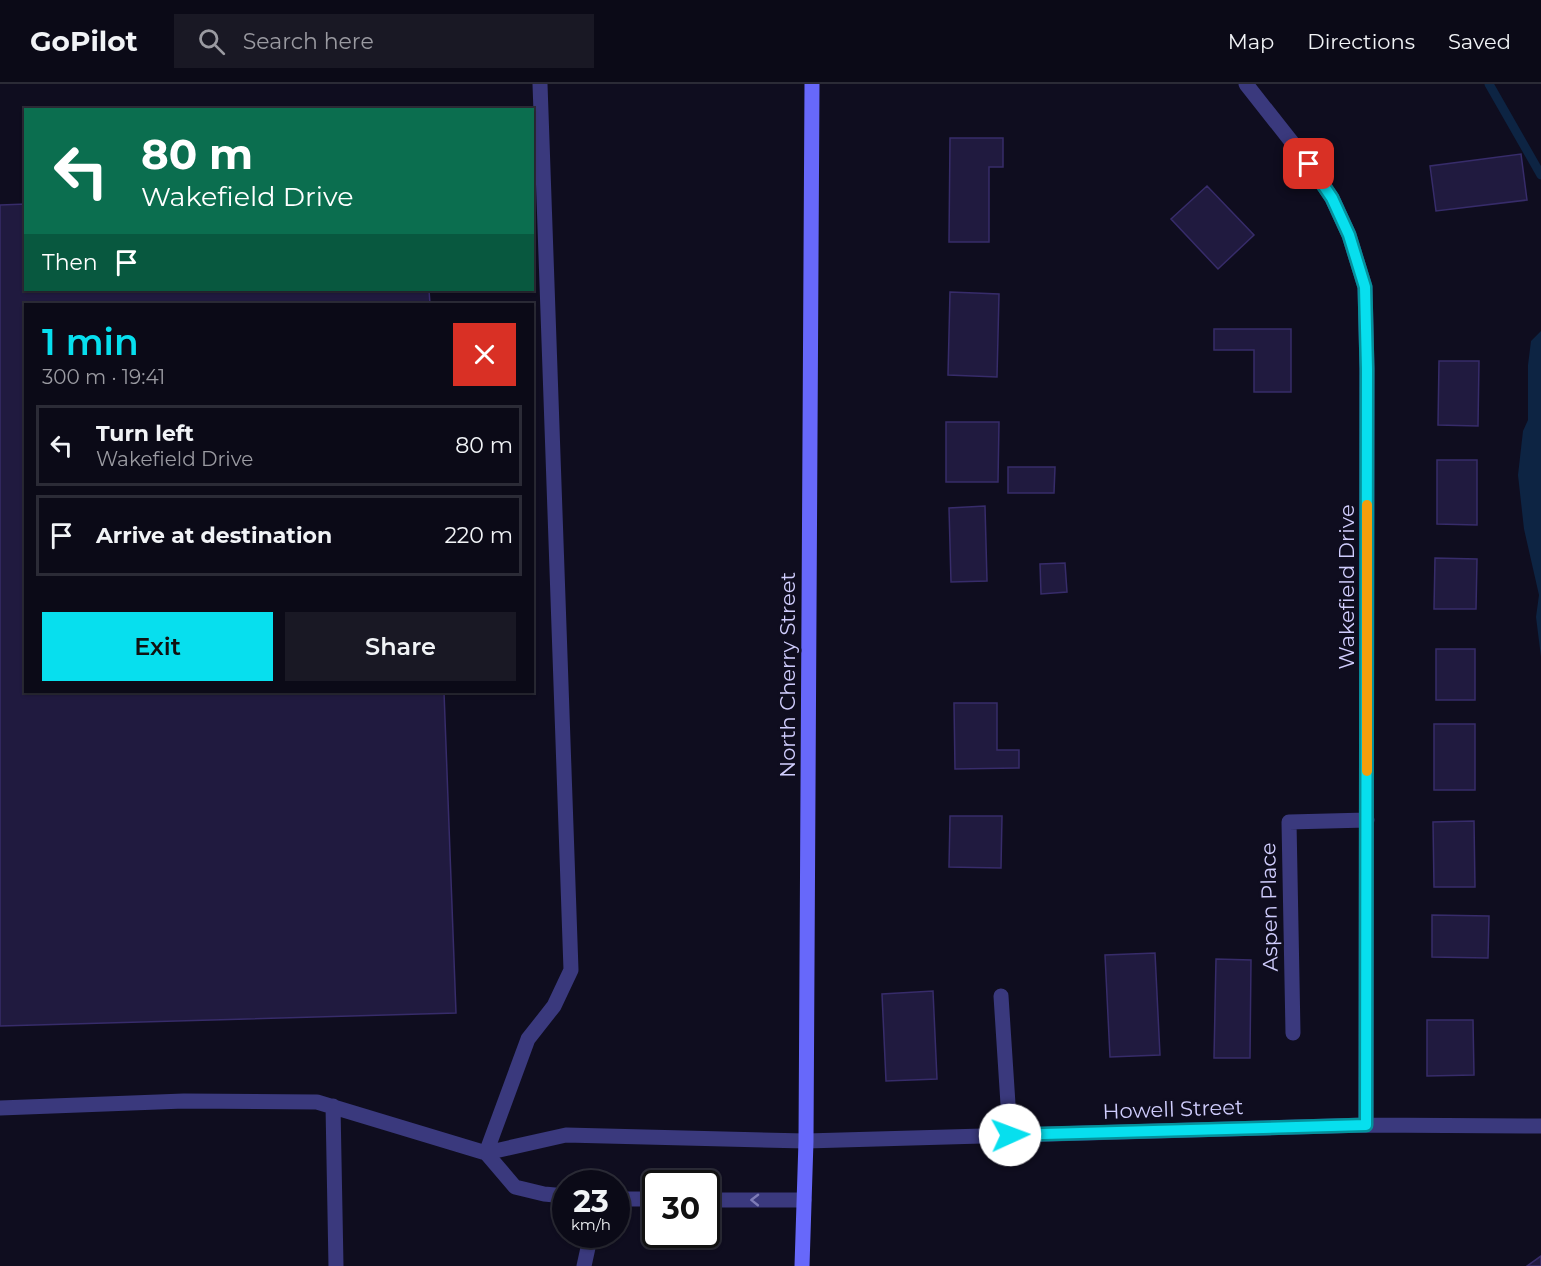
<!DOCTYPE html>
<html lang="en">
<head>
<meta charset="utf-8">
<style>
	:root { --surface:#0b0a17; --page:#191824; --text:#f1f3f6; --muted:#9a9aa1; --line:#2b2b36; --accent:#07dfee }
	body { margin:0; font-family:Montserrat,sans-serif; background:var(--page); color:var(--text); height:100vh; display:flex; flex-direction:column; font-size:22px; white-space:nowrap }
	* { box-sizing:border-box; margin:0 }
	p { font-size:20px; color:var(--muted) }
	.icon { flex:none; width:33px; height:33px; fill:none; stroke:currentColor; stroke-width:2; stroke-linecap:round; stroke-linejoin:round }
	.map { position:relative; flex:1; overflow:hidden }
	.drawer { position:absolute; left:24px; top:219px; width:510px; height:390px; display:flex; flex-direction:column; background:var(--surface); border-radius:0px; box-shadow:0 2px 4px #0004,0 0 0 2px var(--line) }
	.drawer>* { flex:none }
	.guide { position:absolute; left:24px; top:24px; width:510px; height:183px; border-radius:0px; box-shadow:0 2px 4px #0004,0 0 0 2px var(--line); background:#0b6e4f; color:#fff; overflow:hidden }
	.speed { position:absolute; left:552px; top:1086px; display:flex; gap:12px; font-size:30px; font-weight:700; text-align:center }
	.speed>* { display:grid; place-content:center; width:78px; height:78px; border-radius:50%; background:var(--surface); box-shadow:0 2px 4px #0004,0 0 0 2px var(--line); line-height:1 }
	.speed small { font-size:15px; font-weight:400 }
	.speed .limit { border:3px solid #111; border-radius:9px; background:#fff; color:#111 }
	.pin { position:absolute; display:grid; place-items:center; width:51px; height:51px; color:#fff; margin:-26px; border-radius:12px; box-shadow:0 3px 9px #0006 }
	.me { position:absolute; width:66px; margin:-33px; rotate:88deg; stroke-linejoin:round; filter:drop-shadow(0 0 4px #0008) }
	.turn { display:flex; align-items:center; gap:21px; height:126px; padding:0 18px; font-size:27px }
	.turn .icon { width:78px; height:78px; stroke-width:2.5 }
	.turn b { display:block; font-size:42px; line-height:51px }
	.then { display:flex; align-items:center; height:57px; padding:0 18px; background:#0003; gap:12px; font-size:22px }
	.round { display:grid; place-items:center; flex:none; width:63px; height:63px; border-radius:0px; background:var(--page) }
	.overview { display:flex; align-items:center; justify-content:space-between; height:102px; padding:0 18px }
	h1 { font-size:36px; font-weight:600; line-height:45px; color:var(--accent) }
	.primary-button { display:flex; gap:12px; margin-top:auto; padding:12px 18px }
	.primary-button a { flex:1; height:69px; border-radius:0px; background:var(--accent); color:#111; font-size:24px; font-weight:600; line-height:69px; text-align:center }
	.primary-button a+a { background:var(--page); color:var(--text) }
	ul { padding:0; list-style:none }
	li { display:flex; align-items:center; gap:18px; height:81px; margin:0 12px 9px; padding:0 6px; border:3px solid var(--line); border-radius:0px }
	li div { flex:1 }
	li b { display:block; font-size:22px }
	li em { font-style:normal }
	header { display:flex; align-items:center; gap:36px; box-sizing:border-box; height:84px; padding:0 30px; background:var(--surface); border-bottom:2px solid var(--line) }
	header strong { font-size:28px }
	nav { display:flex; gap:33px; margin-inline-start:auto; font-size:21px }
	.search { width:420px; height:54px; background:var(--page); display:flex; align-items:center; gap:15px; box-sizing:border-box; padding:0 21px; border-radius:0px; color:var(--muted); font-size:22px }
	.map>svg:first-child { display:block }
	.water { fill:#0d2443 }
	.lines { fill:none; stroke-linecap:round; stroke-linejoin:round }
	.stream { stroke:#0d2443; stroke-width:9 }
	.building { fill:#201a3f; stroke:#372c6a; stroke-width:1.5 }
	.service { stroke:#3a397d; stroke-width:15 }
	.minor { stroke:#3a397d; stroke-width:15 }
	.secondary { stroke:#6768fa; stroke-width:15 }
	.oneway { stroke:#7e7cb7 }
	.route-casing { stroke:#05919b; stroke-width:15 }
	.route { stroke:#07dfee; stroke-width:10 }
	.slow { stroke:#f59e0b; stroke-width:10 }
	.labels { text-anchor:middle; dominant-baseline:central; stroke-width:5; stroke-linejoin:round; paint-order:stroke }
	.street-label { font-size:21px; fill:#d0cdfd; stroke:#0f0d1f }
</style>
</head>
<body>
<header>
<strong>GoPilot</strong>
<div class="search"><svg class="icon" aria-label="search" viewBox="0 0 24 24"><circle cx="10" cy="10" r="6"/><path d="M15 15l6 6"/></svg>Search here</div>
<nav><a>Map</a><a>Directions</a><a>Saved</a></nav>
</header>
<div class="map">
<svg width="1541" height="1182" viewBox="0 0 1541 1182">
	<rect width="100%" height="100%" fill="#0f0d1f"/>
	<path class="water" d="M1541,247V573L1536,533L1539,511L1524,445L1518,391L1523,347L1528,336V281L1531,257Z"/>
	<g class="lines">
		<path class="stream" d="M1489,0L1541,91"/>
	</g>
	<path class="building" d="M950,54H1003V83H989V158H949Z
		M1521,70L1527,116L1436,127L1430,82Z
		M1207,102L1254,151L1218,185L1171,135Z
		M26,120V206H429L430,220H26V608H444L456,929L0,942V121Z
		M950,208L999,210L997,293L948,291Z
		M1214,245H1291V308H1254V266H1214Z
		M1439,277H1479L1478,342L1438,341Z
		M946,338H999L998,398H946Z
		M1437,376H1477V441L1437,440Z
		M1008,383H1055L1054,409H1008Z
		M985,422L987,497L951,498L949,424Z
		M1435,474L1477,475L1476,525H1434Z
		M1065,479L1067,508L1041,510L1040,480Z
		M1436,565H1475V616H1436Z
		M954,619H997V666H1019V684L955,685Z
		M1434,640H1475V706H1434Z
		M950,732H1002L1001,784L949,783Z
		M1474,737L1475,803H1434L1433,738Z
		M1432,831L1489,832L1488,874L1432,873Z
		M1155,869L1160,971L1110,973L1105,871Z
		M1216,875L1251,876L1250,974H1214Z
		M933,907L937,995L886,997L882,910Z
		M1427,936H1473L1474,991L1427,992Z
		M1541,1172V1182H1527Z"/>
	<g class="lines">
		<path class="service" d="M333,1022L336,1182
			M0,1024L184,1017L317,1018L486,1069L566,1051L806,1057
			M486,1069L528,955L554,922L571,886L540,0
			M486,1069L515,1103L544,1110L566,1112
			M616,1115H656
			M706,1116H804
			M584,1182L591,1150"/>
		<path class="minor" d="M1246,0L1309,80L1332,114L1349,151L1365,203L1367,285L1366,1041
			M1001,912L1010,1051
			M1293,949L1289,738L1367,736
			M806,1057L1366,1041L1541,1042"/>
		<path class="secondary" d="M802,1182L806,1057L812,0"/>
	</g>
	<defs><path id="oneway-chevron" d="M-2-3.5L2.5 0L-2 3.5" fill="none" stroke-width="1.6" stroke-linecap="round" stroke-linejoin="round" transform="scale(1.5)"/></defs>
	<use class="oneway" href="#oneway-chevron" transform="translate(755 1116) rotate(-179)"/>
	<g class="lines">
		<defs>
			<path id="route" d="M1010,1051L1366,1041L1367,285L1365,203L1349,151L1332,114L1309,80"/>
		</defs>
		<use href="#route" class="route-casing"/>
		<use href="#route" class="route"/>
		<path class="slow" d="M1367,421V687"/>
	</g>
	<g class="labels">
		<g class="street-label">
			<text transform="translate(1346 503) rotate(-90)">Wakefield Drive</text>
			<text transform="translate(787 591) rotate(-90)">North Cherry Street</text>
			<text transform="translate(1269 823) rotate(-91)">Aspen Place</text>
			<text transform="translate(1173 1025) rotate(-2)">Howell Street</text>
		</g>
	</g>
</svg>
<div class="speed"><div>23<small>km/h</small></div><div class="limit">30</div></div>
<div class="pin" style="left:1309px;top:80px;background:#d93025"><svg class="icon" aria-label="arrive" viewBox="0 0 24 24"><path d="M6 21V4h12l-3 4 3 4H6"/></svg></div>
<svg class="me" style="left:1010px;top:1051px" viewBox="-20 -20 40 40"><circle r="19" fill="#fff"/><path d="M0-13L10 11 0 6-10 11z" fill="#07dfee"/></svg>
<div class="guide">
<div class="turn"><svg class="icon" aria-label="left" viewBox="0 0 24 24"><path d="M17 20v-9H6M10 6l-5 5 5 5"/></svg><div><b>80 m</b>Wakefield Drive</div></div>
<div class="then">Then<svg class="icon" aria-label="arrive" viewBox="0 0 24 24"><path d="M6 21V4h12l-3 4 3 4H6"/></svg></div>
</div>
<section class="drawer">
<div class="overview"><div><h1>1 min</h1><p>300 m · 19:41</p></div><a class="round" style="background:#d93025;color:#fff"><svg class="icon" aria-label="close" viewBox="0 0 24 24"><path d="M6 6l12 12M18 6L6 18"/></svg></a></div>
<ul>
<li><svg class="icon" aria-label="left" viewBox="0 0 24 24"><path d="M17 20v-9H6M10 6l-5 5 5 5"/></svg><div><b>Turn left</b><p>Wakefield Drive</p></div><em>80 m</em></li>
<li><svg class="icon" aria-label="arrive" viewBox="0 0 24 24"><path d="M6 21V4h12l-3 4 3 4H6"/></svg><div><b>Arrive at destination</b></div><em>220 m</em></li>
</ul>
<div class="primary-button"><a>Exit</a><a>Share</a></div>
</section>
</div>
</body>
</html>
